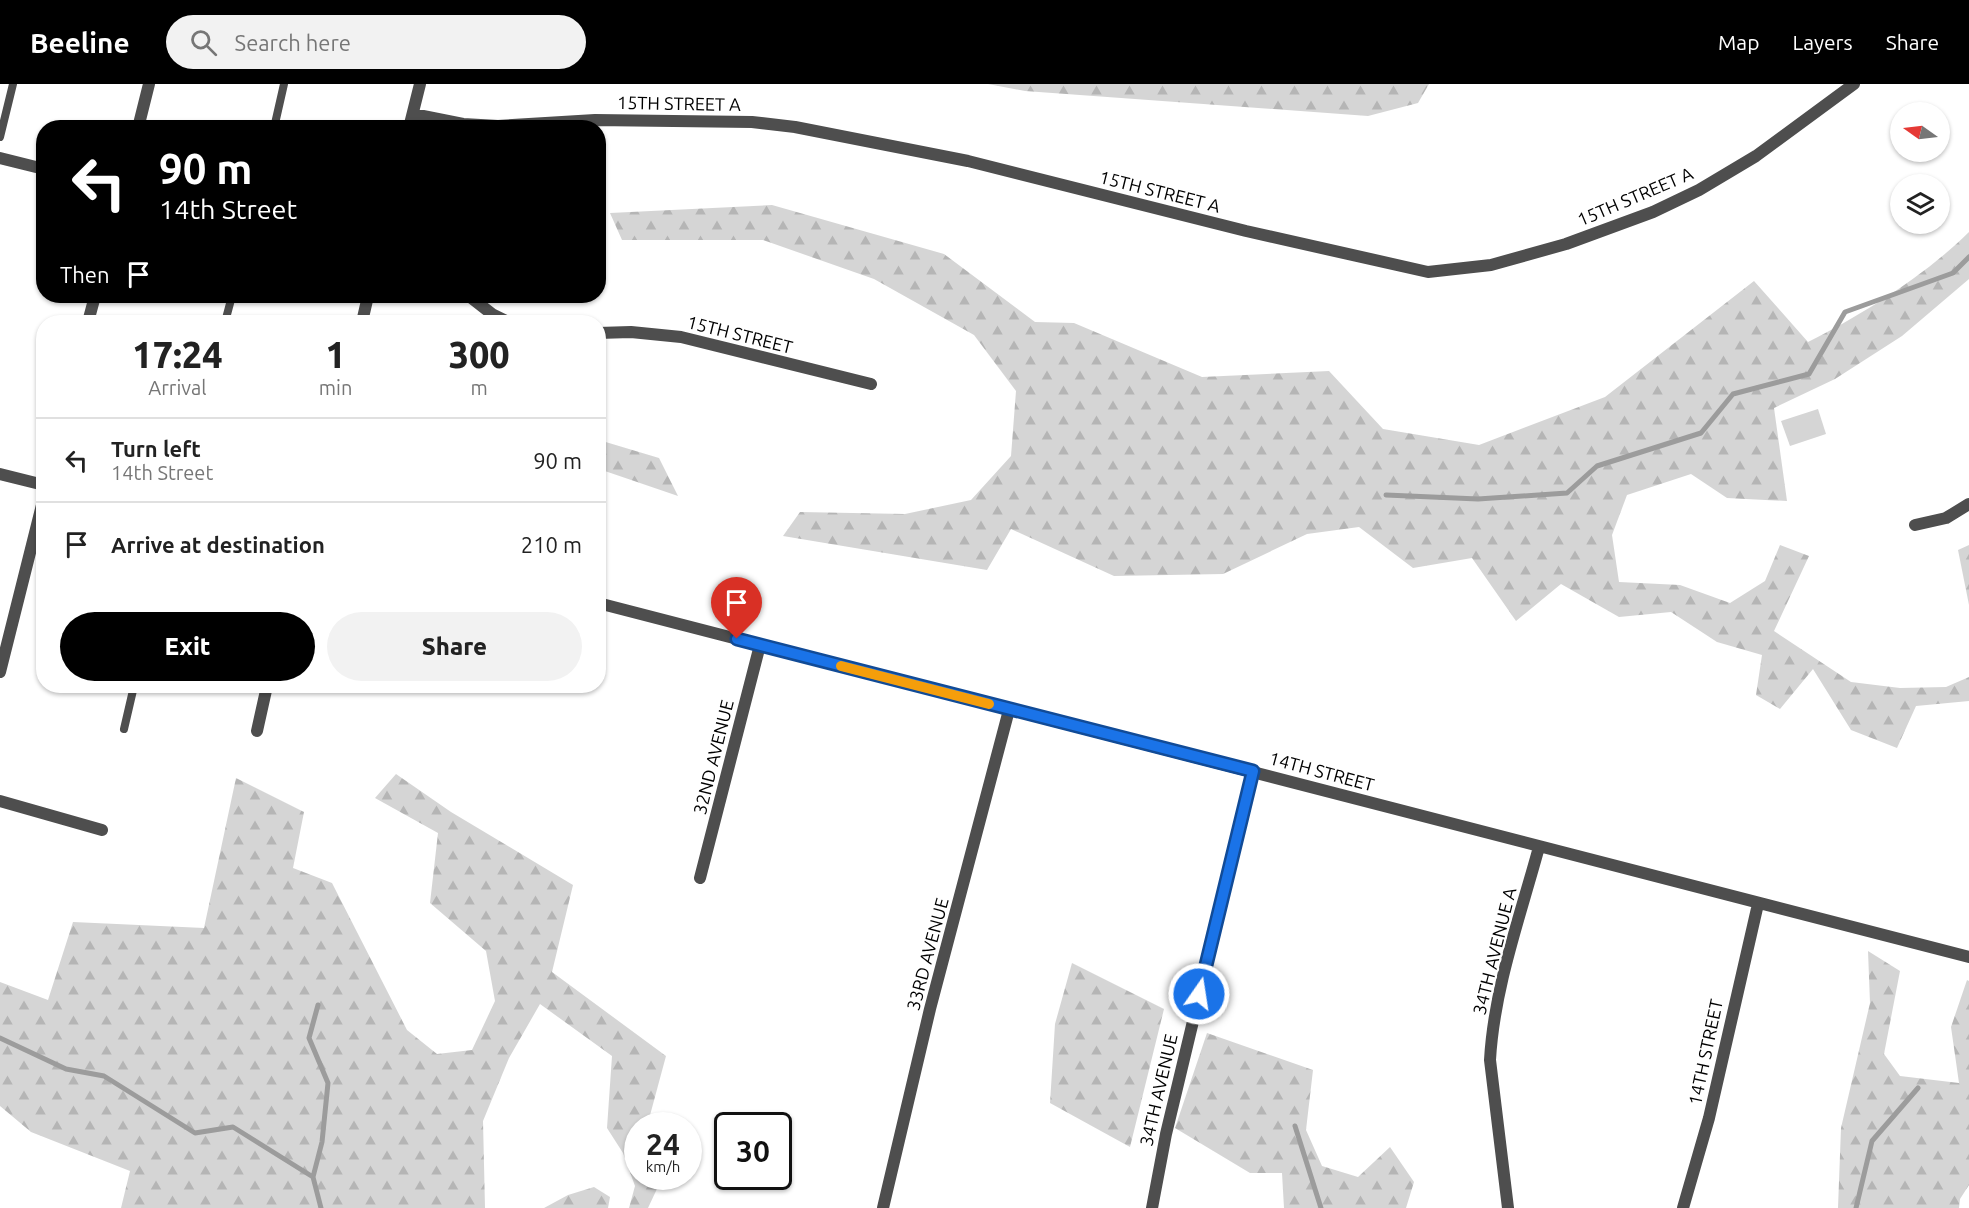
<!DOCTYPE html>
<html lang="en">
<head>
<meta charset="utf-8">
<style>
	:root { --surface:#fff; --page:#f2f2f2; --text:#222; --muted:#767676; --line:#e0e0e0; --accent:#000 }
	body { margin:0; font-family:Ubuntu,sans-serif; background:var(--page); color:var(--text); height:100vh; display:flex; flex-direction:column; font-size:22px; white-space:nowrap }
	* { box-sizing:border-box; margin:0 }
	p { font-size:20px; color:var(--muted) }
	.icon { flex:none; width:33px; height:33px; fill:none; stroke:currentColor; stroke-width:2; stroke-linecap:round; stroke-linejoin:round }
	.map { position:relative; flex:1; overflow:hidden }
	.panel { position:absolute; left:36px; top:231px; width:570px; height:378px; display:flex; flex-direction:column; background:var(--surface); border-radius:24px; box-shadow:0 2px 4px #0004 }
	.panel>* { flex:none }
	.hud { position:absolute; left:36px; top:36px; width:570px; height:183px; border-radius:24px; box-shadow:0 2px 4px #0004; background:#000; color:#fff; overflow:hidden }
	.needle { width:39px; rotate:284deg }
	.buttons { position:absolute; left:1890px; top:18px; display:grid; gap:12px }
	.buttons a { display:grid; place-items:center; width:60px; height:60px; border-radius:50%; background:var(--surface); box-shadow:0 2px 4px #0004; font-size:30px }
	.speed { position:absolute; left:624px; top:1028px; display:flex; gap:12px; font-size:30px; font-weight:700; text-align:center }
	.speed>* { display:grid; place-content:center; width:78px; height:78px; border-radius:50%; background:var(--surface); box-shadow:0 2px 4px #0004; line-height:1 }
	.speed small { font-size:15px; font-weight:400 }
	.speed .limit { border:3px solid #111; border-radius:9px; background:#fff; color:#111 }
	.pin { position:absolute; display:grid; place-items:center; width:51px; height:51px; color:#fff; margin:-62px -26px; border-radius:50% 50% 50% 0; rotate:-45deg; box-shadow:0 0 6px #0007 }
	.pin .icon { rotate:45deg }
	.me { position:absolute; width:66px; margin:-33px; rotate:13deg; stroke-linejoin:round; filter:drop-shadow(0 0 4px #0008) }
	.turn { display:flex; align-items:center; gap:21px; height:126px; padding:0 24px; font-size:27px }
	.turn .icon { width:78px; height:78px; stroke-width:2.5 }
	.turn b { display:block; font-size:42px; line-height:51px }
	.then { display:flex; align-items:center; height:57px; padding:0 24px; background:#0003; gap:12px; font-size:22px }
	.eta { display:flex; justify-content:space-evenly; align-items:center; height:102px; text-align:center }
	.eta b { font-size:36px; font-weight:800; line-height:42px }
	.action { display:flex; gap:12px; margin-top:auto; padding:12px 24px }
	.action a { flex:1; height:69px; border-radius:36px; background:var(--accent); color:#fff; font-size:24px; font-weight:800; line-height:69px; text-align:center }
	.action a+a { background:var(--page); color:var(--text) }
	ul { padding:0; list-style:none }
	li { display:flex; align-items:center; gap:18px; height:84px; padding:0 24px; border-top:2px solid var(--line) }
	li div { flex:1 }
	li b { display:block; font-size:22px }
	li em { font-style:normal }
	header { display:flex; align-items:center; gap:36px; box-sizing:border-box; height:84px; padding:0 30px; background:var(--accent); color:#fff }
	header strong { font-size:28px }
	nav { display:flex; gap:33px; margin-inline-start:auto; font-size:21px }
	.search { width:420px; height:54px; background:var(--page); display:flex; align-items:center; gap:15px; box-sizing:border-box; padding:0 21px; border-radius:33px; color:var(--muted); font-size:22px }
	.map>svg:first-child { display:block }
	.forest { fill:url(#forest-firs) }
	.pitch { fill:#d5d5d5 }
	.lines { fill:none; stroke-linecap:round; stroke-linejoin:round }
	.stream { stroke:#9c9c9c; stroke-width:5 }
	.service { stroke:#4e4e4e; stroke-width:8 }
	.minor { stroke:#4e4e4e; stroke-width:12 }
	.route-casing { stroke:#114b97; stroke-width:15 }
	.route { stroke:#1a73e8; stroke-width:10 }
	.slow { stroke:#f59e0b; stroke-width:10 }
	.labels { text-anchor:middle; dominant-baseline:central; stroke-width:4.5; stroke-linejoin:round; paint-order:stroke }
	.street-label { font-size:18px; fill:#000; stroke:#fff }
</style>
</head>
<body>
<header>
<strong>Beeline</strong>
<div class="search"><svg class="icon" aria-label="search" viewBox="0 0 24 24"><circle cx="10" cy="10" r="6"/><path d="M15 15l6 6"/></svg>Search here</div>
<nav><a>Map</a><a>Layers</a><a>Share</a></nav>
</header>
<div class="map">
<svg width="1969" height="1124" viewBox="0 0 1969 1124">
	<defs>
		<pattern id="forest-firs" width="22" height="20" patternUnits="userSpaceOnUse" patternTransform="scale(1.5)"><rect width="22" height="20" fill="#d5d5d5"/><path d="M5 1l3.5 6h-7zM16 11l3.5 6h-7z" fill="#b5b5b5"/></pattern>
	</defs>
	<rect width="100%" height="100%" fill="#fff"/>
	<path class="forest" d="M988,0H1429L1418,19L1368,32L1025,7Z
		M772,121L944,170L1035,238L1074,239L1202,293L1329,287L1383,345L1479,361L1605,313L1754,197L1808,258C1862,231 1927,190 1969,148V195L1902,252L1835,295L1774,324L1787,417L1727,414L1691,390L1627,411L1612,451L1619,498L1680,501L1730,519L1765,497L1780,461L1809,472L1774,547L1851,598L1900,604L1946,603L1969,593V617L1916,622L1897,664L1851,646L1813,585L1780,625L1756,611L1762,571L1717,558L1671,528L1619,533L1561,500L1516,537L1472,474L1413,484L1359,443L1307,450L1223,490L1114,492L1011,445L987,486L783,452L800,428L905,430L971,416L1011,372L1016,307L974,251L874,195L763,156H622L610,129Z
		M599,356L659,374L678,412L599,385Z
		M1969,461V521L1958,466Z
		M396,690L451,728L573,801L552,888L666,972L649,1035L650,1041H638V1092H663L648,1124H629L635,1102L623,1069L607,1044L612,972L540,920L509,974L483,1037L485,1124H121L130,1087L31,1048L0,1022V898L48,916L73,838L204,844L236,694L304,728L293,784L332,799L407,946L437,970L472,966L495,917L486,867L430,819L438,749L375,714Z
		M1868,867L1900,887L1884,970L1900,992L1959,999L1951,943L1967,896L1969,897V1101L1960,1115L1959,1124H1838L1841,1044L1870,919Z
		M1072,879L1164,925L1130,1063L1050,1019L1055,940Z
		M1207,949L1313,986L1306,1046L1322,1082L1358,1093L1390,1063L1414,1098L1406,1124H1284L1282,1089H1250L1175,1044Z
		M594,1103L610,1113L608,1124H544L568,1111Z"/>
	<path class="pitch" d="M1818,325L1826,350L1790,362L1781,337Z"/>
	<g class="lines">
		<path class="stream" d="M1386,411L1478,415L1567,409L1597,382L1701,349L1733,310L1809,290L1845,228L1953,189L1969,173
			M0,954L66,985L104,992L195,1049L233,1043L313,1093L321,1124
			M1295,1042L1321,1124
			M313,1093L322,1058L328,999L309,954L318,921
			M1856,1124L1872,1057L1918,1004"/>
		<path class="service" d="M274,44L284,0
			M0,53L13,0
			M225,238L232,212
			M124,645L134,602"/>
		<path class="minor" d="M413,30L463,40L498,42L595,36L752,38L795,43L968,77L1246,147L1428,188L1491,181L1566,160L1653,128L1699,106L1756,72L1854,0
			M138,44L149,0
			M409,44L420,0
			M0,74L44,85
			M469,212L492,230L508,238
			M88,238L95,212
			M362,238L368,212
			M598,249L631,248L681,253L871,300
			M0,390L44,401
			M1915,441L1946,434L1969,420
			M598,519L1969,873
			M0,588L44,413
			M257,647L267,602
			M0,717L102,746
			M700,794L760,561
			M883,1124L930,925L1009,626
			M1152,1124L1166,1050L1253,687
			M1508,1124L1490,976C1494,904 1520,833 1539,763
			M1683,1124L1709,1034L1758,820"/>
	</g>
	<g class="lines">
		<defs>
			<path id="route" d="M737,555L1253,687L1199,910"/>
		</defs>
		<use href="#route" class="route-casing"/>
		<use href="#route" class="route"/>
		<path class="slow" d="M841,582L989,620"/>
	</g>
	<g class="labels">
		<g class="street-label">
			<text transform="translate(679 19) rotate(1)">15TH STREET A</text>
			<text transform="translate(1160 107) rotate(14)">15TH STREET A</text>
			<text transform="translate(1635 112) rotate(-23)">15TH STREET A</text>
			<text transform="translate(740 250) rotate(14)">15TH STREET</text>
			<text transform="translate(713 673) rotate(-76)">32ND AVENUE</text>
			<text transform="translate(1322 687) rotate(15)">14TH STREET</text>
			<text transform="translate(1494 867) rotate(-76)">34TH AVENUE A</text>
			<text transform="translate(927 870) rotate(-75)">33RD AVENUE</text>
			<text transform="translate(1705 968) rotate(-78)">14TH STREET</text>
			<text transform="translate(1158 1006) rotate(-77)">34TH AVENUE</text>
		</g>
	</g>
</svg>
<div class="buttons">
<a><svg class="needle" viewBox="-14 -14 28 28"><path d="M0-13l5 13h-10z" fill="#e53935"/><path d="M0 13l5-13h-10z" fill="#767676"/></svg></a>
<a><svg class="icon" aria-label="layers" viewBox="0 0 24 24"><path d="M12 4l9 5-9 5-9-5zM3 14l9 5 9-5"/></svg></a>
</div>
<div class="speed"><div>24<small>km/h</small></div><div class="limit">30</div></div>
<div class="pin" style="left:737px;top:555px;background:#d93025"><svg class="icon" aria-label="arrive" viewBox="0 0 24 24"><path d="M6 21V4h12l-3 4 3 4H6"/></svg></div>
<svg class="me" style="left:1199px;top:910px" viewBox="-20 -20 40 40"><circle r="17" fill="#1a73e8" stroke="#fff" stroke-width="3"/><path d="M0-11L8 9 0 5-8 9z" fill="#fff"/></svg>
<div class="hud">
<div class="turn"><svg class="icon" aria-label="left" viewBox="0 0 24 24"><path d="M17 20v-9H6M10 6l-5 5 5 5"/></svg><div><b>90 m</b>14th Street</div></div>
<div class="then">Then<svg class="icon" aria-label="arrive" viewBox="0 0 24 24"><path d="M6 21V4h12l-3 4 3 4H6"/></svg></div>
</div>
<section class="panel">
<div class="eta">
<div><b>17:24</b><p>Arrival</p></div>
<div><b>1</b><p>min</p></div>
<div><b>300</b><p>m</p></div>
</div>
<ul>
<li><svg class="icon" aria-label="left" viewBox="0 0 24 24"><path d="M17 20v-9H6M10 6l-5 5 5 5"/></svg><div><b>Turn left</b><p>14th Street</p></div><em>90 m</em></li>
<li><svg class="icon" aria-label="arrive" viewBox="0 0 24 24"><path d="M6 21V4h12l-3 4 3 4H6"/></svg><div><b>Arrive at destination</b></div><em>210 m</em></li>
</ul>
<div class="action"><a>Exit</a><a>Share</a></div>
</section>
</div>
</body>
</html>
